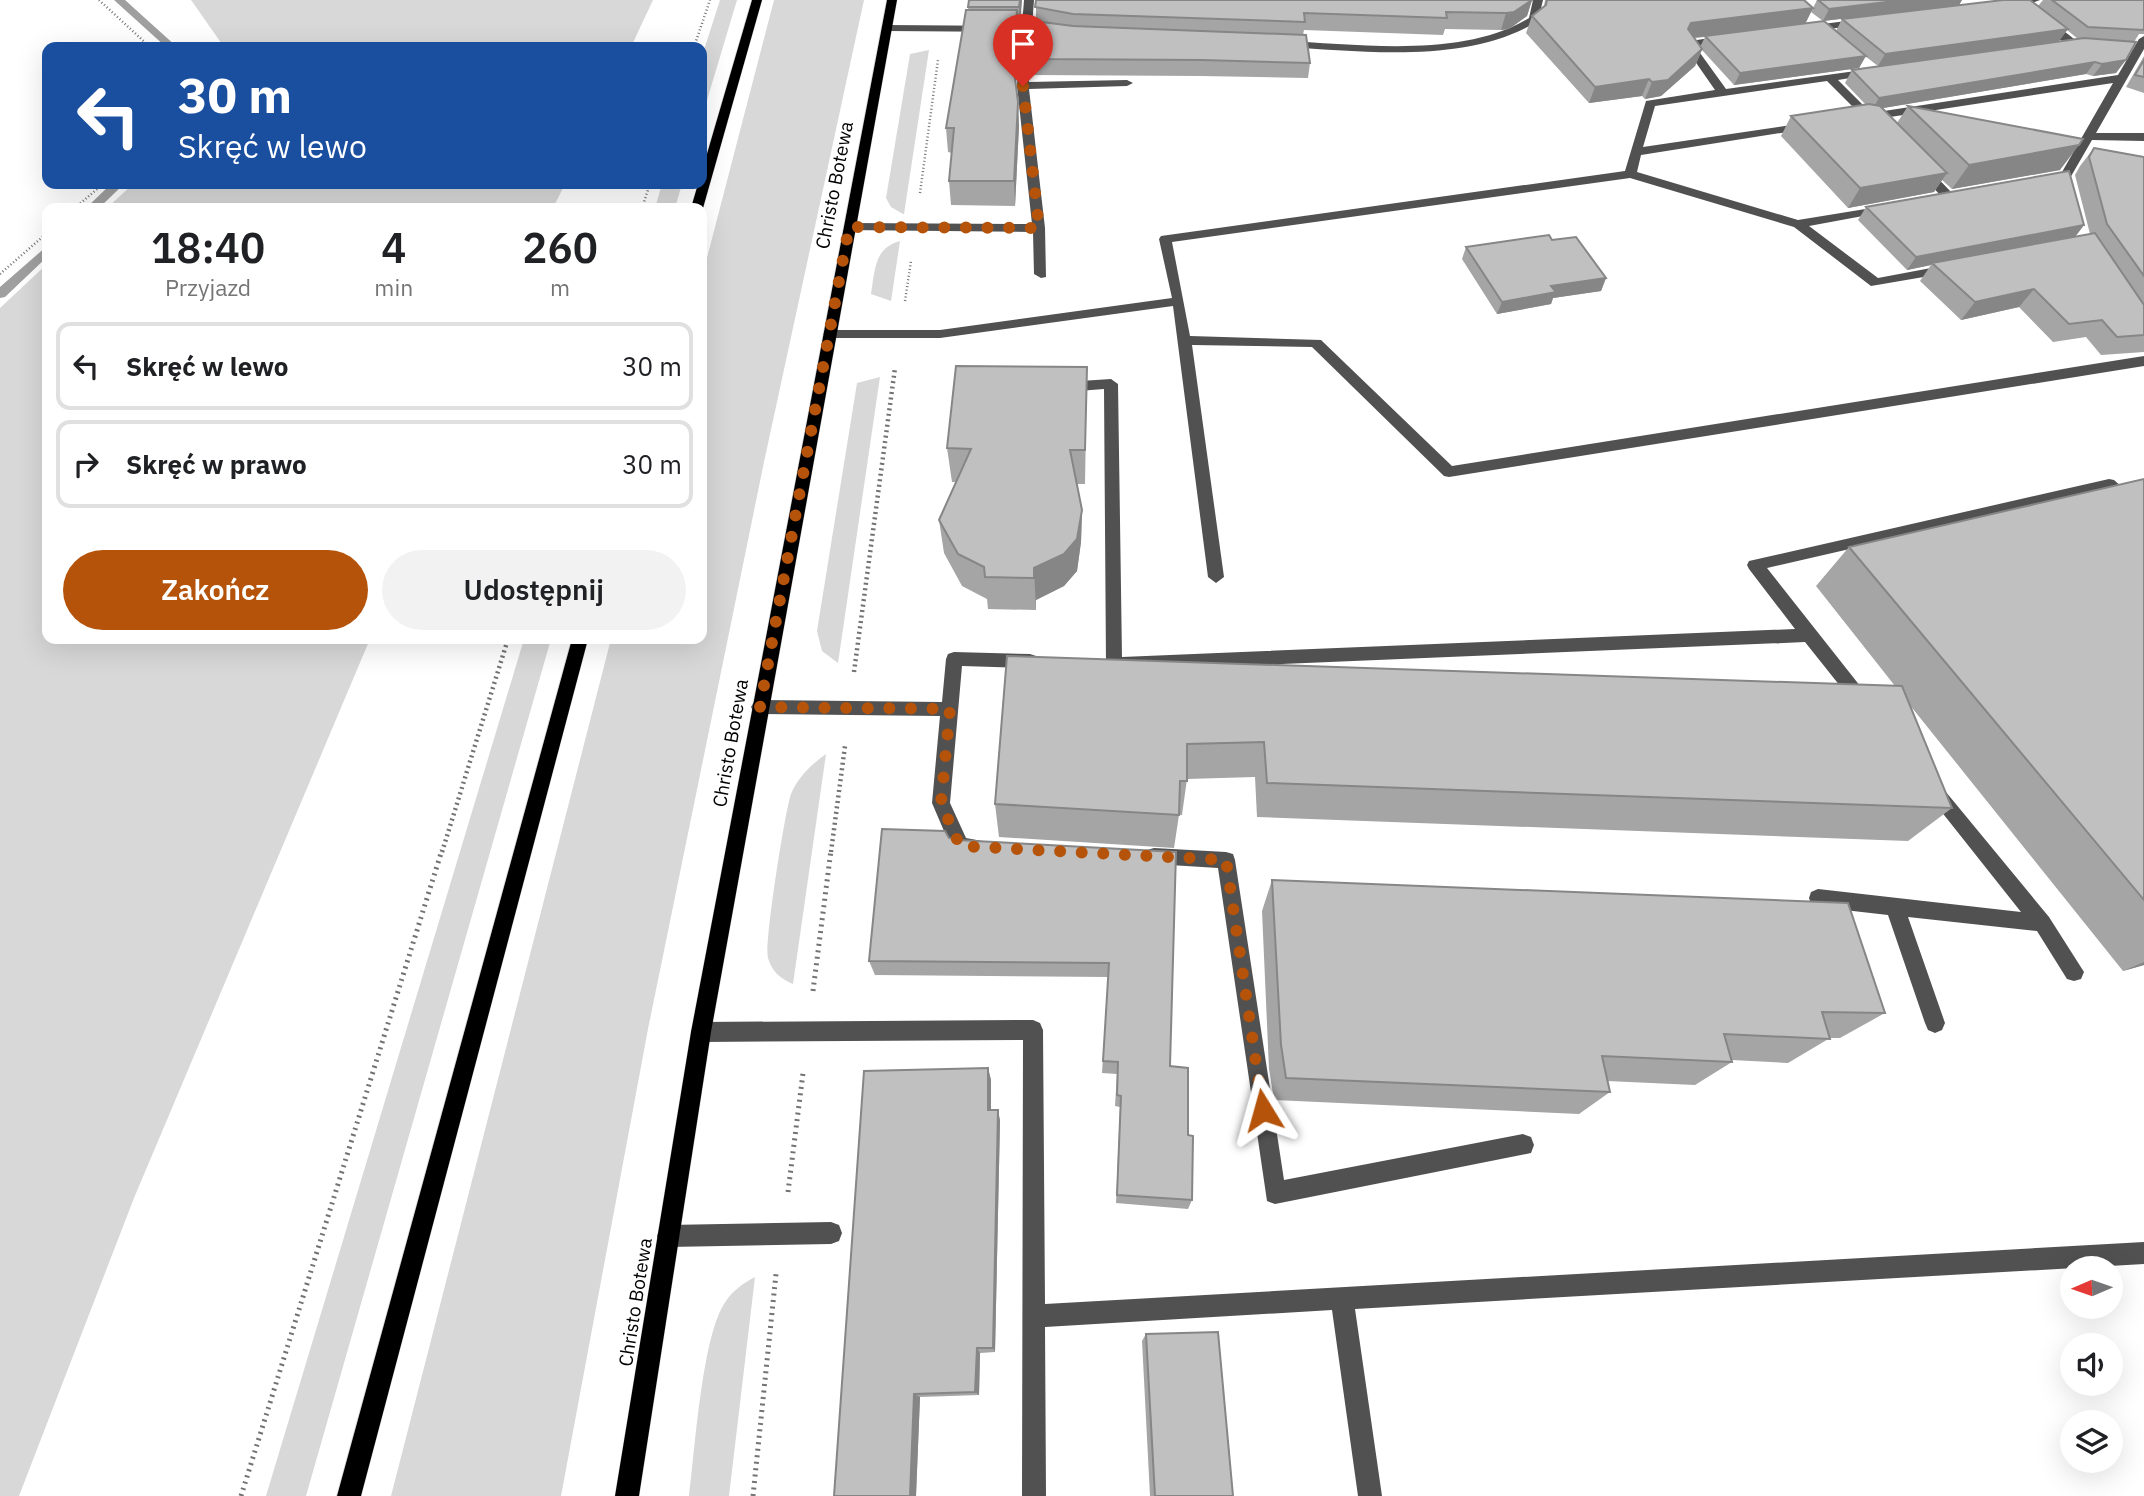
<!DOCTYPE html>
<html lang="pl">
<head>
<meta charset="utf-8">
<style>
	:root { --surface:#fff; --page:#f2f2f2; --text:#202124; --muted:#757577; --line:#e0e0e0; --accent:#b45309 }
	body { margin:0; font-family:"IBM Plex Sans",sans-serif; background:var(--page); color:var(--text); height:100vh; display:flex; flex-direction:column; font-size:26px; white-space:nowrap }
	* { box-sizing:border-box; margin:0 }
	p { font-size:23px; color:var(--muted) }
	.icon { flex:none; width:38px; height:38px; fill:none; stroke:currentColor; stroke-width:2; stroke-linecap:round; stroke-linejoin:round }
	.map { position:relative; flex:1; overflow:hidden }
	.side { position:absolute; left:42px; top:203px; width:665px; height:441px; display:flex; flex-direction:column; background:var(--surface); border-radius:14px; box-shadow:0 7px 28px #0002 }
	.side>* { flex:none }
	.top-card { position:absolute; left:42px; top:42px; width:665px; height:147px; border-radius:14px; box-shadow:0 7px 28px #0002; background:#1a4fa0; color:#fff; overflow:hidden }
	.needle { width:46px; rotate:268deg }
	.tools { position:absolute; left:2060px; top:1256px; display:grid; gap:14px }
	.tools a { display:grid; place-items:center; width:63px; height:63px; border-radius:50%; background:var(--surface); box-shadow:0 7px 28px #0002; font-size:35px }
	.pin { position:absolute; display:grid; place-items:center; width:60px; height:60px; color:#fff; margin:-72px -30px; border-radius:50% 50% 50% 0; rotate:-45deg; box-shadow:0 0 7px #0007 }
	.pin .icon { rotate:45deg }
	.me { position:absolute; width:77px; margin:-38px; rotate:352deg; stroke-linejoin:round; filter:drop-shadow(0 0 5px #0008) }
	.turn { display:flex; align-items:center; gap:24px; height:147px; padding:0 21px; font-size:32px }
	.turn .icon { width:91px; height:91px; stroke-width:2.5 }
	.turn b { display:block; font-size:49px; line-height:60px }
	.eta { display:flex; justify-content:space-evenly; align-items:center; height:119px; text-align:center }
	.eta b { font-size:42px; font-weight:600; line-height:49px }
	.cta { display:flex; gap:14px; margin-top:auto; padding:14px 21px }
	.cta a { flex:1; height:80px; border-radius:42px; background:var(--accent); color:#fff; font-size:28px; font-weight:600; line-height:80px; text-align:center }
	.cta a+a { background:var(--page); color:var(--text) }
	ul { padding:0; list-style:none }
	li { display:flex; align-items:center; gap:21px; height:88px; margin:0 14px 10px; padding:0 7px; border:4px solid var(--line); border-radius:14px }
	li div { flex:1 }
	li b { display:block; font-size:26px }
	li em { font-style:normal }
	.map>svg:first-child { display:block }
	.green { fill:#d8d8d8 }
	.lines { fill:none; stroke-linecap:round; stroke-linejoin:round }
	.stream { fill:#9f9f9f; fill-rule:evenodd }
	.major-casing { stroke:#dbdbdb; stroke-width:1 }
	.path-far2 { stroke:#737373; stroke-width:2.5; stroke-dasharray:1 2.5; stroke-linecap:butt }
	.path-far1 { stroke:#737373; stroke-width:4.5; stroke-dasharray:2 3.5; stroke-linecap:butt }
	.path { stroke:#737373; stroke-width:5; stroke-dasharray:2 4.5; stroke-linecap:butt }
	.minor { fill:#515151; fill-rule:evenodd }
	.major { fill:#000; fill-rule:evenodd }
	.wall { fill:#a5a5a5; fill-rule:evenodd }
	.shaded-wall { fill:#868686 }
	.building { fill:#c0c0c0; stroke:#868686; stroke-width:2 }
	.route { stroke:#b45309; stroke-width:12; stroke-dasharray:0 21.6 }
	.labels { text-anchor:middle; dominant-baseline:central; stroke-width:6; stroke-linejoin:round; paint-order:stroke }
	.street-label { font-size:19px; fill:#000; stroke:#fff }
</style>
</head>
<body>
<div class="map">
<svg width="2144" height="1496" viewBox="0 0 2144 1496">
	<rect width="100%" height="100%" fill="#fff"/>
	<path class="green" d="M191,0H653L631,47H224Z
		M720,0H737L702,117V56Z
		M774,0H864L764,462L648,1029L561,1496H391L611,639H702V277Z
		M929,50L904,214H903L891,207L886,198L910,54Z
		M133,184H565L553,208H107Z
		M662,184H682L675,208H655Z
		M900,241L891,301L871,294C875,270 874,248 900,241Z
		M47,264V639H370L134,1198L19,1496H0V308Z
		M880,377L838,663L822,651L817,631L857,383Z
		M524,639H551L306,1496H266Z
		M826,754L793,984C781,979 772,972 768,958C764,944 785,811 791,794C798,777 812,764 826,754Z
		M755,1277L729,1496H689C695,1451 702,1333 726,1301C733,1290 744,1283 755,1277Z"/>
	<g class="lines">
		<path class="stream" d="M114,0H125L177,47H166Z
			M111,184H124L99,208H86Z
			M47,246V257L5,297L0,298V287Z"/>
		<defs>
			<path id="major" d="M752,0H762L703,208H691L698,184H702V171Z
				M887,0H897L711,1032L639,1496H615L691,1032Z
				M572,639H588L361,1496H337Z"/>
		</defs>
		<use href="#major" class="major-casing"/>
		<path class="path-far2" d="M99,0L150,47
			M694,47L710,0
			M920,193L938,60
			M75,208L103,184
			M642,208L650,184
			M0,274L47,233
			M905,301L911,261"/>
		<path class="path-far1" d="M854,672L895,368
			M442,852L508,639
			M831,852L845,746"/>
		<path class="path" d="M813,991L831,850
			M788,1192L803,1073
			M241,1496L442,850
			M753,1496L776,1274"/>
		<path class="minor" d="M1024,0H1034L1032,27L1061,34L1056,37L1032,33L1029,82L1127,80L1133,83L1127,86L1029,89L1045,228L1046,277L1041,278L1034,274L1033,232L845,230V224L849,223L1032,224L1017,86L1021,32L887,31L882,28L887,25L1022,26Z
			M1533,0H1543L1538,21C1468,65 1363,51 1283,47L1278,44L1283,41C1359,44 1462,59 1529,18Z
			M2019,0H2040L2029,4L2078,42L2096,46C2075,61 2034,19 2016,5L2015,3Z
			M1862,19L1866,20V24L1807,32L1802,29L1807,26Z
			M1723,36L1728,39L1727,41L1695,46L1726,89L1870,69L1874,70V74L1838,80L1871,113L2118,75L2139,39L2144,36V49L2096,133H2144V141L2092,140L2070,178L2048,182L2042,178L2062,172L2113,83L1877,119L1881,123L1875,126L1861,119V115L1827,81L1655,106L1643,147L1806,123L1812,126L1806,129L1641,155L1637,172L1798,220L1890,205V211L1809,226L1878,278L1947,265L1953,269L1947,273L1871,286L1794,227L1630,178L1172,242L1190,336L1321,340L1452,466L2144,356V366L1449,477L1444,476L1312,347L1192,345L1224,577L1216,583L1208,577L1173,306L940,338H830L823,334L830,330H940L1172,298L1159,239L1161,236L1625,171L1646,101L1715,90L1683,44L1684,42Z
			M1922,165L1926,166L1953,194V200H1945L1918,172V166Z
			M1111,379L1118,384L1122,657L1795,629L1749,569L1747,565L1749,561L2109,479L2114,480L2144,507V522L2139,520L2106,490L1767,568L1868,696L1871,701L1868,706H1856L1805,642L1114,671L1108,669L1106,664L1104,389L1065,392L1058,387L1065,382Z
			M954,652L1030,654L1036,656L1038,661L1036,666L1030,668L962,666L950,803L966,838L982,841L984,847L982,853L975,855L953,852L932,803L940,716L760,714L754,712L751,707L754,702L760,700L942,702L946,659L948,654Z
			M1935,783L1941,786L2049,917L2084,972L2081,979L2074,981L2067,979L2037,931L1908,917L1945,1023L1942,1030L1935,1033L1928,1030L1925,1023L1888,915L1818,907L1811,904L1809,898L1811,892L1818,889L2021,912L1929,796L1926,791L1929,786Z
			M1154,848L1226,852L1233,854L1235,860L1284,1180L1523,1134L1531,1137L1534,1145L1531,1153L1275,1204L1267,1201L1218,868L1154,864L1147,862L1145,856L1147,850Z
			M1033,1020L1040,1023L1043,1030L1045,1304L2144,1242V1264L1355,1309L1382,1496H1358L1332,1310L1045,1327L1046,1496H1022L1023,1040L701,1042L694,1039L691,1032L694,1025L701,1022Z
			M831,1222L839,1225L842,1233L839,1241L831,1244L668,1247L660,1244L657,1236L660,1228L668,1225Z"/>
		<use href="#major" class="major"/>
	</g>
	<path class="wall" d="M969,0H1022L1020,23H1018V35L1015,77L1019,126L1015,206L951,205L949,181L952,153L948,152L946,128L968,10Z
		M1036,0H1532L1527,16L1509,29L1501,30L1445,29L1443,35L1304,30L1303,35L1310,63L1308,78L1201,76L1032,75V59L1036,21Z
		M1545,0H1805L1813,8L1817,0H1962L1959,5L1823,21L1811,12L1805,24L1836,31L1842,19L2038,6L2043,0H2144V34H2139L2134,42L2116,73L2093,76L2086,74L1882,108L1897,123L1908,106L2060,170L1952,189L1942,180L1934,192L1848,208L1781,136L1791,116L1866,105L1845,83L1852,70L2078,39L2067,30L2059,41L1878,66L1865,56L1859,68L1734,85L1702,50L1695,66L1661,96L1645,99L1642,96L1589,103L1526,33L1532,16L1544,6ZM1705,37L1700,47L1694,38Z
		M2144,56V93L2126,87Z
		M2094,148L2144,157V352L2101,355L2086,337L2053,342L2019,307L1961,320L1920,281L1931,265L1907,270L1858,220L1866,207L2084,225L2075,237L2090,234L2075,175L2080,166Z
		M1466,247L1606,278L1601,291L1553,298L1551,304L1497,314L1462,259Z
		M1087,367L1085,484H1077L1082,510L1081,542L1077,571L1064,586L1036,600V610L988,609L987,599L962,586L944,553L939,520L956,482H952L947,448Z
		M2144,479V965L2123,971L1909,704L1952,808L1908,841L1257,817L1255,777L1187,779L1182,815H1179L1174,848L999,837L995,804L1007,656L1895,686L1816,586L1849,547Z
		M949,838L957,840L1176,852L1170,1066L1188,1135L1192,1200L1188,1209L1116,1203L1120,1107L1115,1106L1117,1074L1102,1073L1108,977L875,975L869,961Z
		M1272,880L1885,1013L1840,1038H1830L1788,1063L1732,1060V1062L1695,1085L1607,1081L1610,1092L1579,1114L1274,1100L1269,1069L1262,911Z
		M988,1068L991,1080V1110H998L1000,1121L995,1352L980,1353L979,1395L920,1397L916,1496H834Z
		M1146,1334L1233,1496H1150L1142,1341Z"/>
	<path class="shaded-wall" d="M1020,0H1022L1020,23L1019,7Z
		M1532,0L1527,16L1509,29L1501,30L1506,13Z
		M1903,0H1962L1959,5L1823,21L1829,9Z
		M1813,8L1805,24L1684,39L1691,23Z
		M1017,10L1018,35L1014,86L1013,62Z
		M2068,29L2059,41L1878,66L1885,54Z
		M1702,49L1695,66L1661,96L1645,99L1652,82Z
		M1866,56L1859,68L1734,85L1740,73Z
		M2126,60L2116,73L2093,76L2102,64Z
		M2095,62L2086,74L1872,110L1879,98Z
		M1649,79L1642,96L1589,103L1595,87Z
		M1018,102L1019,126L1015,206L1014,181Z
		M2079,145L2060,170L1952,189L1969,165Z
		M1947,173L1934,192L1848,208L1860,188Z
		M2084,225L2074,238L1932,263L1931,265L1907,270L1916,257Z
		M1606,278L1601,291L1553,298L1551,304L1497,314L1502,302L1551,286Z
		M2034,289L2019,307L1961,320L1975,302Z
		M1082,510L1081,542L1077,571L1064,586L1036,600V610L1034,568Z
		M2144,962V965L2123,971Z
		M988,1068L991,1080V1121L988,1110Z
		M998,1110L1000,1121L995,1352L993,1348Z
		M977,1348L980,1353L979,1395L975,1392Z
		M914,1394L920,1397L916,1496H910Z"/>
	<path class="building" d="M969,0H1020L1019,7H968Z
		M1036,0H1532L1514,12L1506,13L1446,12L1447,18L1304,13L1305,22L1073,14L1035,7Z
		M1547,0H1804L1813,8L1691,23L1688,29L1702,49L1668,80L1652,82L1649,79L1595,87L1532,16L1546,5Z
		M1818,0H1903L1829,9Z
		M2003,0H2030L2068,29L1885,54L1842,19Z
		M2052,0H2144V28L2143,30L2088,27Z
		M966,10H1017L1013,62L1018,102L1014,181H949L954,128H946Z
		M1034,21L1073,26L1306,35L1310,63L1202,60L1032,59Z
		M1824,21L1866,56L1740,73L1705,36Z
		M2084,38L2136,42L2126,60L2102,64L2095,62L1879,98L1852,70Z
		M2144,60V77L2135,75Z
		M1869,104L1880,106L1947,173L1860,188L1791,116Z
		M1908,106L2083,139L2079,145L1969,165Z
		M2094,148L2144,157V276L2107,224L2089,157Z
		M2069,171L2084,225L1916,257L1866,207Z
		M2095,233L2144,305V335L2117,337L2102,320L2069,324L2034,289L1975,302L1932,263Z
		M1549,235L1552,240L1576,237L1606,278L1551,286L1556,292L1502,302L1466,247Z
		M956,366L1087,367L1085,450H1070L1082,510L1077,539L1064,554L1034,568V578L985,577L984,567L958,554L939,520L971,449L947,448Z
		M2144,479V900L1849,547Z
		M1007,656L1902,686L1952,808L1267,783L1264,742L1187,744V781H1180L1179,815L995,804Z
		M882,829L945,831L949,838L957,840L1176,852L1170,1066L1188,1068V1135L1193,1136L1192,1200L1117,1195L1121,1096L1117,1095L1118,1062L1103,1061L1109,963L869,961Z
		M1272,880L1848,903L1885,1013L1822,1012L1830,1039L1724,1034L1732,1062L1602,1056L1610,1092L1286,1078L1281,1045Z
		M988,1068V1110H998L993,1348H977L975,1392L914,1394L910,1496H834L864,1071Z
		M1218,1332L1233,1496H1155L1146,1334Z"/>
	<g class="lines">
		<path class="route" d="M1023,86L1039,228L849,227L760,707L950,709L941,803L960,846L1226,860L1263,1110"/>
	</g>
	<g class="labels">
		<g class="street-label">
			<text transform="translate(834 185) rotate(-79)">Christo Botewa</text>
			<text transform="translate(730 743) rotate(-80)">Christo Botewa</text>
			<text transform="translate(635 1302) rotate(-81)">Christo Botewa</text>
		</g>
	</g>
</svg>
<div class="tools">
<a><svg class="needle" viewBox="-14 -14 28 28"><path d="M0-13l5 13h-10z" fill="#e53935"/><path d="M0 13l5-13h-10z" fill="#757577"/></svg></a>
<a><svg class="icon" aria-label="sound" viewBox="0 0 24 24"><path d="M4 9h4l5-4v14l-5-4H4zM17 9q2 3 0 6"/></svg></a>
<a><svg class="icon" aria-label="layers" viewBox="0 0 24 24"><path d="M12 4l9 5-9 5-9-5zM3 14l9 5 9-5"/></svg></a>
</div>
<div class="pin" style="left:1023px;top:86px;background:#d93025"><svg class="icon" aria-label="arrive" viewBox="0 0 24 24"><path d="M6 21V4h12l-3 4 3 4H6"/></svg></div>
<svg class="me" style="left:1263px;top:1110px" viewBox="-20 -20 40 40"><path d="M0-17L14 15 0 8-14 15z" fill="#b45309" stroke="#fff" stroke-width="4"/></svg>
<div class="top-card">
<div class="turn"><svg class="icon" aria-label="left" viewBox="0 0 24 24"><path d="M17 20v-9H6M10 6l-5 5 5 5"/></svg><div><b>30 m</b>Skręć w lewo</div></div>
</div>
<section class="side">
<div class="eta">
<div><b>18:40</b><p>Przyjazd</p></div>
<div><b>4</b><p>min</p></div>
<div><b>260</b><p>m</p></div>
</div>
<ul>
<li><svg class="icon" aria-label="left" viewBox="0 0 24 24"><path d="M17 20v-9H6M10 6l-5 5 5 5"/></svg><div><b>Skręć w lewo</b></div><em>30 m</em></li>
<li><svg class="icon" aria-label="right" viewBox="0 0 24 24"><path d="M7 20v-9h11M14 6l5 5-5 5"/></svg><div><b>Skręć w prawo</b></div><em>30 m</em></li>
</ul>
<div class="cta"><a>Zakończ</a><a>Udostępnij</a></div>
</section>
</div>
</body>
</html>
